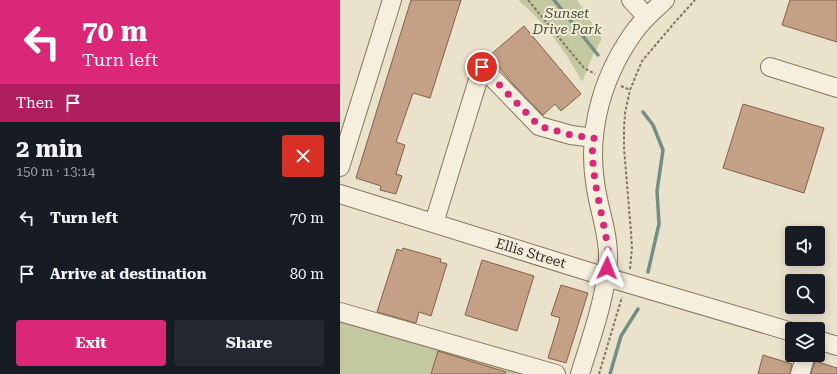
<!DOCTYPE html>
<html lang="en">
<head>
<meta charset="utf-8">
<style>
	:root { --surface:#171b24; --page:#242831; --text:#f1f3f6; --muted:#9ea1a6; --accent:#db2777 }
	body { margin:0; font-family:"Roboto Serif",serif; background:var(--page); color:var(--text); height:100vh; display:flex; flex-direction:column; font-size:15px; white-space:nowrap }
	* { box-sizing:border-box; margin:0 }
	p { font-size:13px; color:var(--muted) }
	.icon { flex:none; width:22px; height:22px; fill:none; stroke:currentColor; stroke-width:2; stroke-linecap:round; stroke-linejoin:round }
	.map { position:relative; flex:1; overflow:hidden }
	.side { display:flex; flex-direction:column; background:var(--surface); width:340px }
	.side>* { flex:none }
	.top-card { background:#db2777; color:#fff; overflow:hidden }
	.controls { position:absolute; left:445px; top:226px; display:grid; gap:8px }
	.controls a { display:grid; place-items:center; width:40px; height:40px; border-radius:4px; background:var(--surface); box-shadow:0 2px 10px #0003; font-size:20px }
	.pin { position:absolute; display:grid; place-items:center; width:34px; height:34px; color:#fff; margin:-17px; border:2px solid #fff; border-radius:50%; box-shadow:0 1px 4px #0007 }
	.me { position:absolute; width:44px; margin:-22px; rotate:2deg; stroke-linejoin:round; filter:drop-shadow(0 0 3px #0008) }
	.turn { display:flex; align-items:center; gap:14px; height:84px; padding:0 16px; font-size:18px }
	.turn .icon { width:52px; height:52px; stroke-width:2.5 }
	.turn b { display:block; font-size:28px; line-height:34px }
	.then { display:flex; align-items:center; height:38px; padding:0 16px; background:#0003; gap:8px; font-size:15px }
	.round { display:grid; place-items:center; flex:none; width:42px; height:42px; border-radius:4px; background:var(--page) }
	.summary { display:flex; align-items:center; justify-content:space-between; height:68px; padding:0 16px }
	h1 { font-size:24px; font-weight:700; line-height:30px }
	.primary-button { display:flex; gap:8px; margin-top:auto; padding:8px 16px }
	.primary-button a { flex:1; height:46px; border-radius:4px; background:var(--accent); color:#fff; font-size:16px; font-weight:700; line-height:46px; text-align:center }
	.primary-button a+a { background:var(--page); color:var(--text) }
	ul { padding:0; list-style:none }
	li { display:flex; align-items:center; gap:12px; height:56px; padding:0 16px }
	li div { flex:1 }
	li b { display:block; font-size:15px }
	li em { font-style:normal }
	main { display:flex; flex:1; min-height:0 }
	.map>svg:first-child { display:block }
	.green { fill:#c3c8a0 }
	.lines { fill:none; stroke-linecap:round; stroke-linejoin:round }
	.stream { stroke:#738e87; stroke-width:3.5 }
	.building { fill:#c4a186; stroke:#83614a }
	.minor-casing { stroke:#867561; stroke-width:20 }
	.path { stroke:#867561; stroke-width:2; stroke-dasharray:3 2; stroke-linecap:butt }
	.minor { stroke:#f6efde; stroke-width:18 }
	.route { stroke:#db2777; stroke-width:7; stroke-dasharray:0 12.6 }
	.labels { text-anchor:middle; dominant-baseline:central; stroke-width:4; stroke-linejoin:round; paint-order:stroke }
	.park-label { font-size:14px; font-style:italic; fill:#48522c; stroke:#f3ecdb }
	.street-label { font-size:14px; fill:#382e23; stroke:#f3ecdb }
</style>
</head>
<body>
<main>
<section class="side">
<div class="top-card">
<div class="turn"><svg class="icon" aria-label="left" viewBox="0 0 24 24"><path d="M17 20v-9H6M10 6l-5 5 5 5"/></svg><div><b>70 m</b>Turn left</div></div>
<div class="then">Then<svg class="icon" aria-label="arrive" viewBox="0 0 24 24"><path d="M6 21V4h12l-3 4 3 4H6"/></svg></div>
</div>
<div class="summary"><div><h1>2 min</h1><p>150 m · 13:14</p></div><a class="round" style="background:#d93025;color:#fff"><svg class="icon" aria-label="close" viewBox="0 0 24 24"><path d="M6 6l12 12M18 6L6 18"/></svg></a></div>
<ul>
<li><svg class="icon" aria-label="left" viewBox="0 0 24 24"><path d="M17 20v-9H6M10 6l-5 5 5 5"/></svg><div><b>Turn left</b></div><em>70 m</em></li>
<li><svg class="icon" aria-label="arrive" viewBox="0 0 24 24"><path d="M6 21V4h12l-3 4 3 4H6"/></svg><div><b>Arrive at destination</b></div><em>80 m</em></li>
</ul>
<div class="primary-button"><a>Exit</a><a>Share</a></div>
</section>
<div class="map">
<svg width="497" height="374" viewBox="0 0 497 374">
	<rect width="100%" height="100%" fill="#ebe2cc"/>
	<path class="green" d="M178,0H237L262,39L254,53L242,82C226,51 205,23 178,0Z
		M0,314L195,374H0Z"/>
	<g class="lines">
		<path class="stream" d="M214,0L258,55
			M303,112L313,125L323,150L317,191L319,224L308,272
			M270,374L281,336L298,309"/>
	</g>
	<path class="building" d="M71,0H121L90,98L73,93L56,142L65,145L56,174L62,176L56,194L40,190L41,186L16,178Z
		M450,0H497V42L442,25Z
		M184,26L241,94L221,111L215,104L203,115L174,85L149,56Z
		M403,104L484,128L464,193L383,168Z
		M63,248L101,259L100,262L107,264L91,316L79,312L76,323L37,312L57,249L62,251Z
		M142,260L194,276L177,331L125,315Z
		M221,285L248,293L226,363L208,358L220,318L211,315Z
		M98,351L166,372L165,374H91Z
		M423,355L452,364L450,374H418Z
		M475,361L497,368V374H471Z"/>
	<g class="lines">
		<defs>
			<path id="minor" d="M291,0L307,17
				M430,67L497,88
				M0,167L52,0
				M0,194L266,277L452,332
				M94,223L142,67L199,126L231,135L254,138
				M0,312L216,374
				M478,340L497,346
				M240,374C251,338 266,298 268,259C269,233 258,208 255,182C247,127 264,72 297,28C305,18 315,9 325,0
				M460,374L466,355"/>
		</defs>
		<use href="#minor" class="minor-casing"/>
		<path class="path" d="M188,0L244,68L255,74
			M281,86L290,90
			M290,269L292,248L291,232L284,148V128L285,113L290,90L302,61L336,21L355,0
			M259,374L282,297"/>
		<use href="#minor" class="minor"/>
	</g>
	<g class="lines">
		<path class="route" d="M142,67L199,126L231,135L254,138L252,154L255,182L268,247L267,268"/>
	</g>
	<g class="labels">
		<g class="park-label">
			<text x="227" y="13">Sunset<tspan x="227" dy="16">Drive Park</tspan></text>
		</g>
		<g class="street-label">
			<text transform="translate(191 253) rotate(17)">Ellis Street</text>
		</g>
	</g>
</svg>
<div class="controls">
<a><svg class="icon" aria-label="sound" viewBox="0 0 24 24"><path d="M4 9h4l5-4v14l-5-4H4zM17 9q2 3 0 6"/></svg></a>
<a><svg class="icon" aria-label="search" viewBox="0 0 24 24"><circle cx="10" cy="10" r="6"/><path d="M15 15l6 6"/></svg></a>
<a><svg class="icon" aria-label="layers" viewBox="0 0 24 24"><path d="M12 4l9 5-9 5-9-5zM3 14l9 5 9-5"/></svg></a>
</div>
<div class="pin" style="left:142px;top:67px;background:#d93025"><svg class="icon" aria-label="arrive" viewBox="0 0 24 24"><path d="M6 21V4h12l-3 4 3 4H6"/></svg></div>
<svg class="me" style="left:267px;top:268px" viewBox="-20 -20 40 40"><path d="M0-17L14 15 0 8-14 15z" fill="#db2777" stroke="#fff" stroke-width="4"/></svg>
</div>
</main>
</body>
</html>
